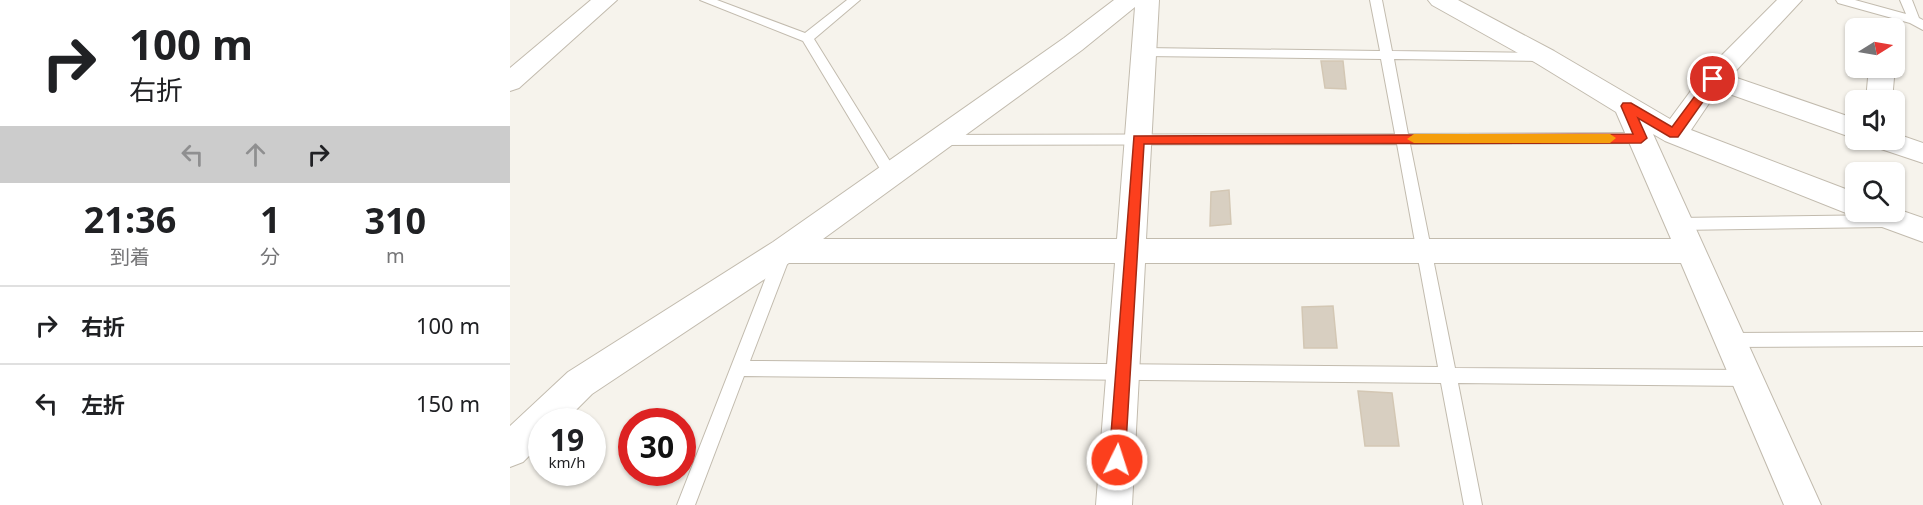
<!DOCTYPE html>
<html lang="ja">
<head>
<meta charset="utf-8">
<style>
	:root { --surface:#fff; --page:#f2f2f2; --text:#202124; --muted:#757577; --line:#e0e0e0 }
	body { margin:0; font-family:"Noto Sans","Noto Sans JP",sans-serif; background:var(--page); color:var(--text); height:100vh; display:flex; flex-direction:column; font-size:22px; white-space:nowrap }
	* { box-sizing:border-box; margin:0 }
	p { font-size:20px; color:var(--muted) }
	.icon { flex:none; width:33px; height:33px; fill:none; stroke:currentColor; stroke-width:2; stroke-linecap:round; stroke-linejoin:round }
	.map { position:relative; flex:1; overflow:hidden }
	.panel { display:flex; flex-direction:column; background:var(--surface); width:510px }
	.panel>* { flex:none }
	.top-card { background:#fff; color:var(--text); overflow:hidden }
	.needle { width:39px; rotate:79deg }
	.controls { position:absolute; left:1335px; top:18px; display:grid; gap:12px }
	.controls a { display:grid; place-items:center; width:60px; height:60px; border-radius:9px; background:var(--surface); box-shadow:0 2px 4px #0004; font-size:30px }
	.speed { position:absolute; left:18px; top:408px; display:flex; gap:12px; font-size:30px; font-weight:700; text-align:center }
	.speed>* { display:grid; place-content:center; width:78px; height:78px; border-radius:50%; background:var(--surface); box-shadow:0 2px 4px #0004; line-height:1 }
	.speed small { font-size:15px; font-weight:400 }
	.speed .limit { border:9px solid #d22; background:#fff; color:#111 }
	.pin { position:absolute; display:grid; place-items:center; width:51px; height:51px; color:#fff; margin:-26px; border:3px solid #fff; border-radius:50%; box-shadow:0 2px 6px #0007 }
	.me { position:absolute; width:66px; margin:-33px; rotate:4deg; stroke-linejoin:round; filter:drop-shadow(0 0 4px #0008) }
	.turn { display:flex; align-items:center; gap:21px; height:126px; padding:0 30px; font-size:27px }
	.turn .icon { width:78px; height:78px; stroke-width:2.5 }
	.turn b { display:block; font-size:42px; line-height:51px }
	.lanes { display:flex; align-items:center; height:57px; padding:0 30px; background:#0003; justify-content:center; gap:30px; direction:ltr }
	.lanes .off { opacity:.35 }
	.eta { display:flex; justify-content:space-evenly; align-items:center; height:102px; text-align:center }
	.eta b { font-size:36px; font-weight:700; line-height:42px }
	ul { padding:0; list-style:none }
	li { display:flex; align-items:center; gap:18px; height:78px; padding:0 30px; border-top:2px solid var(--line) }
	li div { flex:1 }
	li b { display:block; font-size:22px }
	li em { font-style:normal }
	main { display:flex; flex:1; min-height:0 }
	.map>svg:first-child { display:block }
	.building { fill:#d8cfc1; stroke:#d3c7b4; stroke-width:1.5 }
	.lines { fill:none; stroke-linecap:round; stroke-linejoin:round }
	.service-casing { stroke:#c2bbae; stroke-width:2 }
	.minor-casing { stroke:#c2bbae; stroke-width:2 }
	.service { fill:#fff; fill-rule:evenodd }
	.minor { fill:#fff; fill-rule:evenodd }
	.route { fill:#fc3f1d; stroke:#a42913; stroke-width:1.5 }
	.slow { fill:#f59e0b }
</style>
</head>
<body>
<main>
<section class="panel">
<div class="top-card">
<div class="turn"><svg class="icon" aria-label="right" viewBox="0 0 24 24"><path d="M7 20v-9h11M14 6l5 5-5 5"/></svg><div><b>100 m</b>右折</div></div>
<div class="lanes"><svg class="icon off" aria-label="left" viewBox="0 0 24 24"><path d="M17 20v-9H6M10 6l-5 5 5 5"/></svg><svg class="icon off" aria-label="ahead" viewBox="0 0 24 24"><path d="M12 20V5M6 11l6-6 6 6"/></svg><svg class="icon" aria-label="right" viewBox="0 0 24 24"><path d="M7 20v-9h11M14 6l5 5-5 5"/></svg></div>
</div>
<div class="eta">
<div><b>21:36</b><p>到着</p></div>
<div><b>1</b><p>分</p></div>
<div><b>310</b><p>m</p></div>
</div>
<ul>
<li><svg class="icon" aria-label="right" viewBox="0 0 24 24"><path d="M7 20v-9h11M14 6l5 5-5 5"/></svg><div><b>右折</b></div><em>100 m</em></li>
<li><svg class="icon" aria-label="left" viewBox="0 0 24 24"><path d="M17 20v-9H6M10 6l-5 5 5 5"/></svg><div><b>左折</b></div><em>150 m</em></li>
</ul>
</section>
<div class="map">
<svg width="1413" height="505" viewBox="0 0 1413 505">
	<rect width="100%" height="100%" fill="#f6f3ec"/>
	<path class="building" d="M811,61H833L836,89L815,88Z
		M719,190L721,224L700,226L701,192Z
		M823,306L827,348H794L792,307Z
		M848,391L882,393L889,446H855Z"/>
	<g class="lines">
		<defs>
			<path id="service" d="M190,0H207L295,33L337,0H350L304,39L386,171L388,175L386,179H376L293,41Z
				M860,0H872L882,51L1033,53L1039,57L1033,61L884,59L898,134L1131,133L1138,138L1131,143L900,144L945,368L1237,370L1243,373L1245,378L1243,383L1237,386L948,383L972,505H954L931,383L234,376L185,505H167L265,254L268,250H278L281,254L240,361L928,367L887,144L429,145L422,140L429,135L885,134L871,59L634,56L628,52L634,48L870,51Z
				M1326,0H1345L1396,14L1390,0H1402L1409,18L1413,20V30L1400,23L1328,3Z
				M1375,215L1380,217L1382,221L1380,225L1375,227L1168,230L1163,228L1161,224L1163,220L1168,218Z
				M1413,332V346L1220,347L1214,345L1212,340L1214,335L1220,333Z"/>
			<path id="minor" d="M81,0H107L9,88L0,91V68Z
				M604,0H649L636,239H1161L1106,112L1026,63L922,5L918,0H948L1044,51L1160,119L1194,73L1267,0H1292L1221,76L1346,119V139L1208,90L1181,130L1346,193V212H1384V208L1413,218V242L1353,220L1350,215L1336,213L1155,141L1143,134L1311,505H1274L1171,263H635L622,505H586L605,263H279L82,394L54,422H32V443L13,462L0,467V426L58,372L263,242L554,38ZM625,7L607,239H313L572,50Z
				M1371,69L1380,72L1384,78L1382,100H1356L1358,78L1362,72Z
				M1384,133L1413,143V163L1365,147L1362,140H1384Z"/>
		</defs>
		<use href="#service" class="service-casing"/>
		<use href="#minor" class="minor-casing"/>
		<use href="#service" class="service"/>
		<use href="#minor" class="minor"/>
	</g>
	<path class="route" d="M1203,75L1209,79L1168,137H1160L1128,118L1137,138L1131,143L634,144L615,460L612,466L607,468L601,466L599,460L624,136L1123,134L1111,106L1113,103H1121L1162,127L1199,77Z"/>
	<path class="slow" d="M904,134H1100L1106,138L1100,143H904L897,139Z"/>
</svg>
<div class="controls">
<a><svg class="needle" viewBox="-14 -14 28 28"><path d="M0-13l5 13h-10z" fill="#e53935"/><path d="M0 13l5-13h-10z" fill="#757577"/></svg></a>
<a><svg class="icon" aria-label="sound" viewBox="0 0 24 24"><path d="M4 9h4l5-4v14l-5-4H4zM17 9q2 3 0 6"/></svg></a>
<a><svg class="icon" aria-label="search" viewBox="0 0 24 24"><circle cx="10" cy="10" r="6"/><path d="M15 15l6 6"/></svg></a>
</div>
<div class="speed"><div>19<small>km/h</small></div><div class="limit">30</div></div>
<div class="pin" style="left:1203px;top:79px;background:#d93025"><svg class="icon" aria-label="arrive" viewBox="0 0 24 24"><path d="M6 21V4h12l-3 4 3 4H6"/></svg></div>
<svg class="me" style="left:607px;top:460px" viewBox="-20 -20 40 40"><circle r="17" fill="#fc3f1d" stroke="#fff" stroke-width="3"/><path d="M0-11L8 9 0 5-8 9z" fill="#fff"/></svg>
</div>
</main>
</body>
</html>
